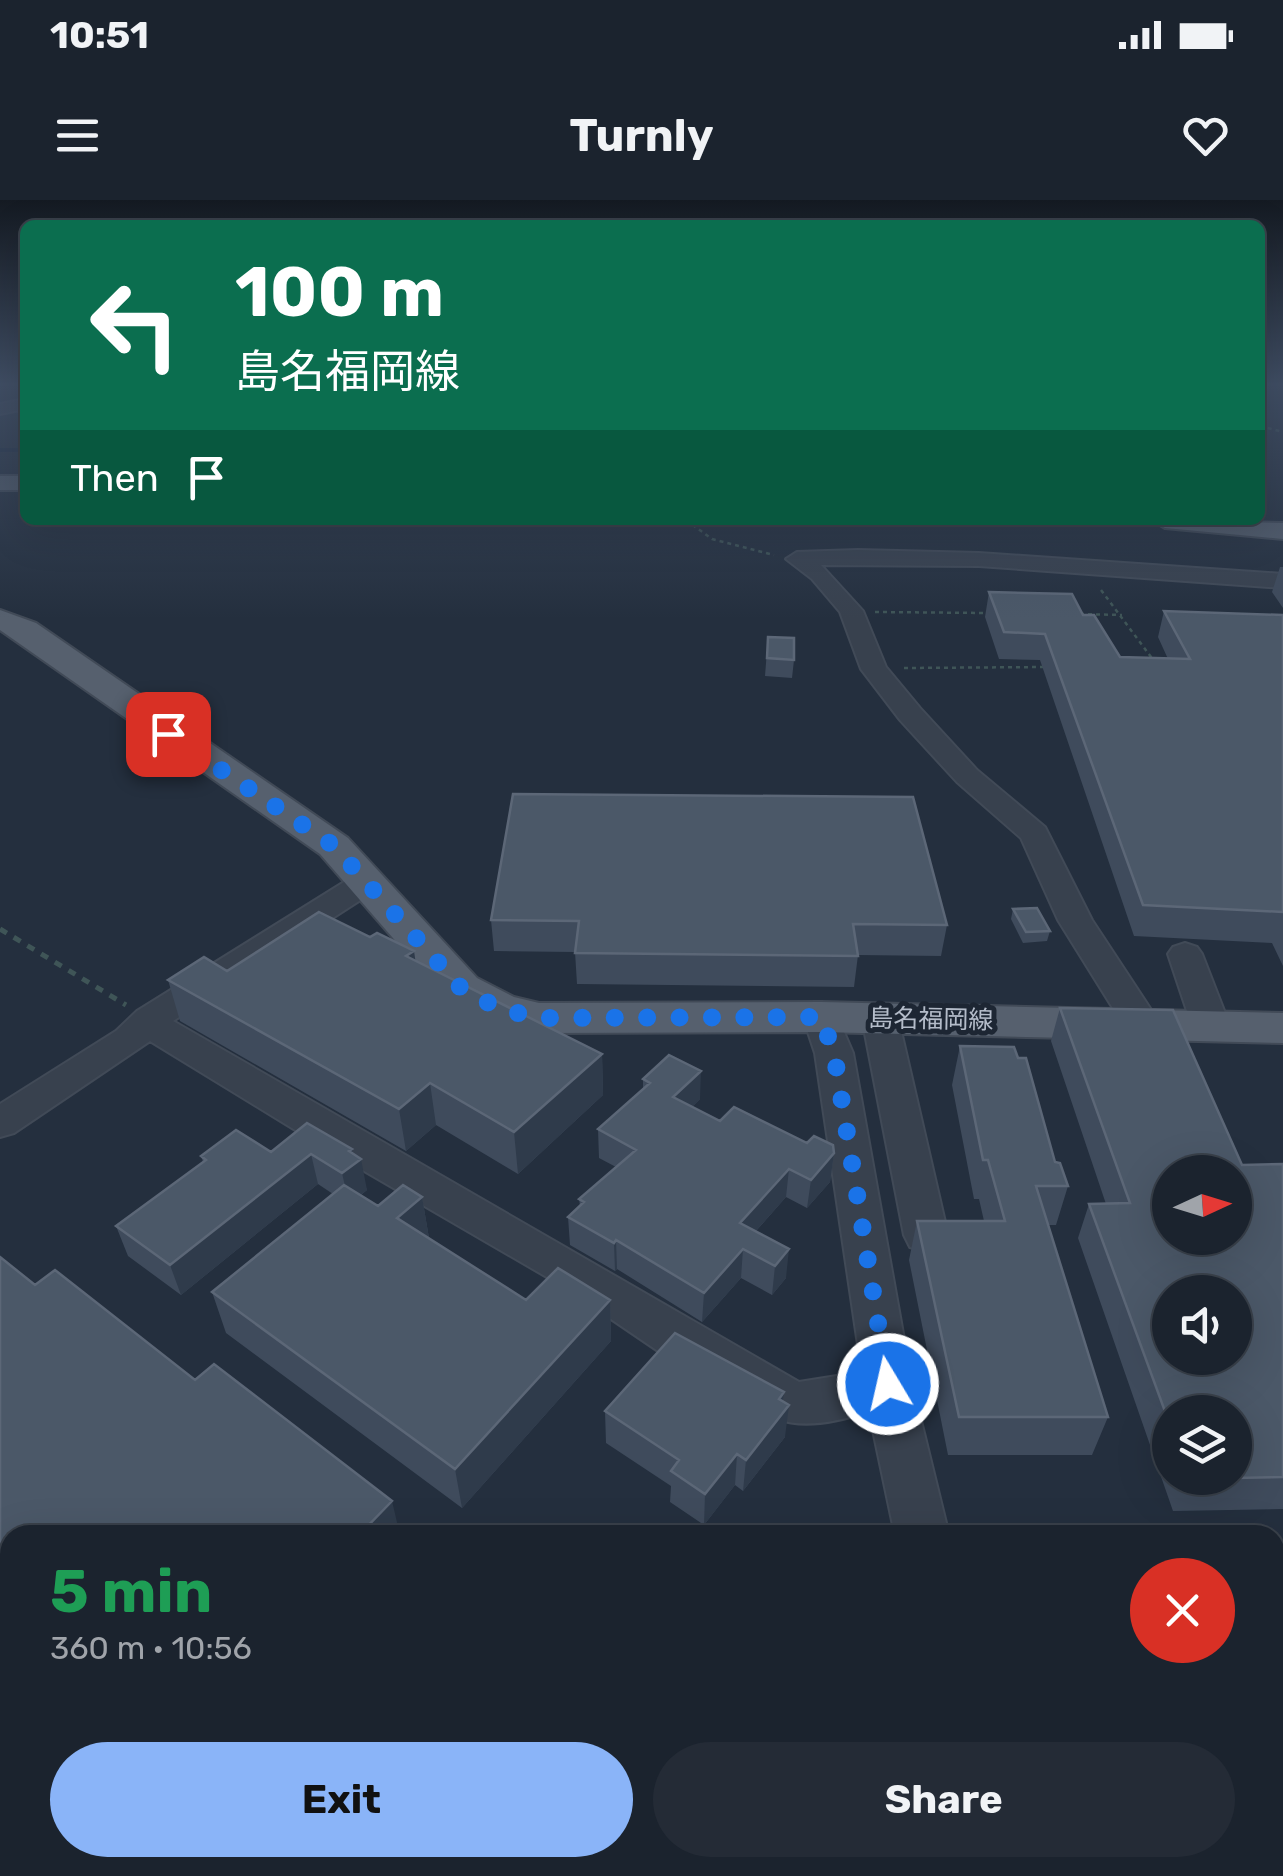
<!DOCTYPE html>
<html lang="en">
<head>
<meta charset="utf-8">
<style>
	:root { --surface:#1b232e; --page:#242b36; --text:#f1f3f6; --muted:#a0a4aa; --line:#39404a; --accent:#8ab4f8 }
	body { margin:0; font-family:Rubik,"Noto Sans JP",sans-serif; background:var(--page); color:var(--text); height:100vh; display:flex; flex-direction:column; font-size:38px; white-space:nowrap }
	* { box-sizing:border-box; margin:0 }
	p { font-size:32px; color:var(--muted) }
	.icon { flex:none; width:55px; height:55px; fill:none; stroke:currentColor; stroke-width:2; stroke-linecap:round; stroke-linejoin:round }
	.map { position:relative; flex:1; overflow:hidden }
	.drawer { position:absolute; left:0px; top:1325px; width:1285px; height:352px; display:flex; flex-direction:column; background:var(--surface); border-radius:30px 30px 0 0; box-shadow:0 10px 40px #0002,0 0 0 2px var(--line) }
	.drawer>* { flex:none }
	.banner { position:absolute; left:20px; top:20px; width:1245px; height:305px; border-radius:15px; box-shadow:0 10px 40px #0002,0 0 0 2px var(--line); background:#0b6e4f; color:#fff; overflow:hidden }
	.needle { width:65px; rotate:86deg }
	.controls { position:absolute; left:1152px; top:955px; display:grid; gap:20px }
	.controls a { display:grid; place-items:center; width:100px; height:100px; border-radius:50%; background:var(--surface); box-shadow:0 10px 40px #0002,0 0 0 2px var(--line); font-size:50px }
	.pin { position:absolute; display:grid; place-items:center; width:85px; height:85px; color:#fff; margin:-42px; border-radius:20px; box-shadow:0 5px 15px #0006 }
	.me { position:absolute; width:110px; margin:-55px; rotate:351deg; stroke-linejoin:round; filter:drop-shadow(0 0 8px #0008) }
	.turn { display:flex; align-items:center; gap:35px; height:210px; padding:0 50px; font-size:45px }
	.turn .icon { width:130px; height:130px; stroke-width:2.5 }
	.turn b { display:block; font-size:70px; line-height:85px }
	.then { display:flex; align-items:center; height:95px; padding:0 50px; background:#0003; gap:20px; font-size:38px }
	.round { display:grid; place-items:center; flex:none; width:105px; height:105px; border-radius:52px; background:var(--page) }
	.overview { display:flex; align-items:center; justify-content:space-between; height:170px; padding:0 50px }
	h1 { font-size:60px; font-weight:700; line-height:75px; color:#1e9e55 }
	.cta { display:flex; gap:20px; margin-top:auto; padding:20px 50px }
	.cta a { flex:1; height:115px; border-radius:60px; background:var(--accent); color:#111; font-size:40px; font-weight:700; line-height:115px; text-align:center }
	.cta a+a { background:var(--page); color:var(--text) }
	.status { display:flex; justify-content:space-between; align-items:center; height:70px; padding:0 50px; background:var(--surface); direction:ltr }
	.status svg { height:28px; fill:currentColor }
	header { display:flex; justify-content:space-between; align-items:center; height:130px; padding:0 50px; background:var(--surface); font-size:45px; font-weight:700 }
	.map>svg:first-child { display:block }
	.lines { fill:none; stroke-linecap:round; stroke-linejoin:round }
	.stream { stroke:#17263c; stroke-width:4 }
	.minor-casing { stroke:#414a57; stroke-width:4 }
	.major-casing { stroke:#414a57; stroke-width:4 }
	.path-far1 { stroke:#3f5557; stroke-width:2.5; stroke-dasharray:4 4; stroke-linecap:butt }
	.path { stroke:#3f5557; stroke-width:5; stroke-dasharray:8 8; stroke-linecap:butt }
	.minor { fill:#38414e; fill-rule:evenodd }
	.major { fill:#56606e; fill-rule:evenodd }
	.wall { fill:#3f4b5c; fill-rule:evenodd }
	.shaded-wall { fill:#2f3b4b }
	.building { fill:#4b5868; stroke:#5c6777; stroke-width:2.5; fill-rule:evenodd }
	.route { stroke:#1a73e8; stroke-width:18; stroke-dasharray:0 32.4 }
	.labels { text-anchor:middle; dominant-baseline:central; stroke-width:10; stroke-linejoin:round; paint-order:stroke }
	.street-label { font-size:25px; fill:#b4bcc9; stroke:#1d2633 }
</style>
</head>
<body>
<div class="status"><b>10:51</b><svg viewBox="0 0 49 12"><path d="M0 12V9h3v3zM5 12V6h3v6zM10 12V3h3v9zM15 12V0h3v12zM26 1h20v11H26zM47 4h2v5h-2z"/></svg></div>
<header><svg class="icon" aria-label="menu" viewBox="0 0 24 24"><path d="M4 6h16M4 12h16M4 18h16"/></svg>Turnly<svg class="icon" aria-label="heart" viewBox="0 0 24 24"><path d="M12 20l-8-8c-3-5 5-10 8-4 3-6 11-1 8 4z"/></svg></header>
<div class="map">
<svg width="1283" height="1676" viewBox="0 0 1283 1676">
	<rect width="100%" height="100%" fill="#242f3e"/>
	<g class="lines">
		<path class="stream" d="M0,250H25"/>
		<defs>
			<path id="minor" d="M25,199V209L0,214V204Z
				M858,350L979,353L1283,374V388L979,366L821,365L863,411L886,467L920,508L977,570L1045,627L1092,720L1161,825L1155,834L1142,837L1129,834L1058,720L1021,638L957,582L900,520L861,469L840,412L812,379L786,359L797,352Z
				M368,671L379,674L384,681L379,688L173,821L799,1182L862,1172L815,853L803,817L808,809L821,805L834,809L853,853L912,1184L949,1335H895L869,1211C841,1221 805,1229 777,1219L661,1153L564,1087L323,947L150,841L14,933L0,937V904L116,831L137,811L357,674Z
				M1185,743L1197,747L1202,754L1230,826L1224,835L1211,838L1198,835L1192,826L1168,754L1173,747Z
				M880,806L893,810L898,818L948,1035L942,1047L926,1052L910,1047L904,1035L862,818L867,810Z
				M963,1668H1027L1029,1676H965Z"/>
			<path id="major" d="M0,276H25V290H0Z
				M1152,320L1283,323V339L1165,328Z
				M0,410L36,423L348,638L477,778L514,797L539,803L821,802L1283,813V843L821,832L539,833L484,819L445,798L320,654L0,430Z"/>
		</defs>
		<use href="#minor" class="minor-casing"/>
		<use href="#major" class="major-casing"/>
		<path class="path-far1" d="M1260,226L1283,232
			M686,320L712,339L774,355
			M1101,390L1154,461
			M875,412L989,413
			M1080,414L1122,415
			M904,468L1048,467"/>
		<path class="path" d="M0,729L126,805"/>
		<use href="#minor" class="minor"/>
		<use href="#major" class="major"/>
	</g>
	<path class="wall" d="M1280,367H1283V408L1272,392Z
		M989,392L1083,415L1120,457L1168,459L1158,437L1164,411L1283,415V766L1272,743L1134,736L1040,460L999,459L985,417Z
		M768,437L794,460L792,478L765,476Z
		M1013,709L1050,731L1047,741L1023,743L1011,719Z
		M491,720L947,725L941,756L858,755L854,787L577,784L575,752L494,751Z
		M416,761L602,854L603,895L518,974L436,925L406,951L180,821L168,780L227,771Z
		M1060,808L1242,965L1283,964V1309L1173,1311L1078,1038L1089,1004H1106L1051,841ZM1170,1212L1235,1278H1170Z
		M960,846L1055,962L1068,986L1056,1025H1048L1108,1217L1092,1255H948L909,1060L917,1021H984L979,999H974L952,885Z
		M643,879L700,899L692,907L720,921L807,943L834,953L830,982L807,1008L786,997L756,1031L786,1078L772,1095L741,1078L702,1122L617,1069L615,1071L570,1045L568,1017L580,1006L579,999L616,967L599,958L598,929L643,889Z
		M271,952L353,953L367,990L361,995L378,1006L422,997L429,1038L526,1100H610L611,1141L462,1308L226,1133L212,1092L333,994L318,984L181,1095L128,1056L116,1026L203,962L201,956Z
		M0,1057L10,1335V1442L0,1431Z
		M783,1202L785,1237L743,1291L735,1285L704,1325L670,1302L671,1286L606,1243L605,1211Z
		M293,1668H381L340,1676H297Z"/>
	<path class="shaded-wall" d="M414,751L420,791L406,756Z
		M602,854L603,895L518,974L514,932Z
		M701,871L700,899L673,925V897Z
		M430,883L436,925L406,951L399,909Z
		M352,949L355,964L361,959L367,990L349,1004L342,973L349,951Z
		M834,953L830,982L807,1008L811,980Z
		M311,954L318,984L181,1095L170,1065Z
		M789,969L786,997L738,1051L740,1023Z
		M422,997L429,1038L397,1018Z
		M616,1040L617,1069L615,1071L614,1043Z
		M743,1049L741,1078L702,1122L704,1093Z
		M789,1049L786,1078L772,1095L775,1066Z
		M610,1100L611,1141L462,1308L455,1269Z
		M784,1192L781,1214L789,1205L785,1237L743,1291L746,1260Z
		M737,1254L735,1285L704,1325L705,1294Z
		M392,1301L400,1335H359Z"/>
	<path class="building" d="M989,392L1072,394L1083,415H1094L1120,457L1190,459L1164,411L1283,415V712L1143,705L1045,434L1004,432Z
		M768,437L794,438V460L767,458Z
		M513,594L913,597L947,725L853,724L858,756L575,753L579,721L491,720Z
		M1037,708L1050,731L1026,732L1013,709Z
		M319,712L370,737L377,733L414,751L406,756L602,854L514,932L430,883L399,909L168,780L204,757L227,771Z
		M1060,808L1173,810L1242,965L1283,964V1277L1235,1278V1212H1170V1225L1089,1004L1130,1003ZM1170,972H1235V1038H1170ZM1170,1092H1235V1158H1170Z
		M960,846L1014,847L1018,858H1026L1055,962L1060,963L1068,986H1036L1108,1217H959L917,1021H1005L988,960H983Z
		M669,855L701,871L673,897L720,921L734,907L807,943L814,936L833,945L834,953L811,980L789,969L740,1023L789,1049L775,1066L743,1049L704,1093L616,1040L614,1043L568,1017L584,1002L579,999L636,950L598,929L650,883L643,879Z
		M307,923L352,949L349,951L361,959L342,973L311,954L170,1065L116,1026L206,960L201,956L236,930L271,952Z
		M344,985L378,1006L403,985L422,997L397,1018L526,1100L558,1068L610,1100L455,1269L212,1092Z
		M0,1057L35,1085L55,1070L195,1180L214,1164L392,1301L359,1335H10V1431L0,1421Z
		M675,1133L784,1192L779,1199L789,1205L746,1260L737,1254L705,1294L671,1271L679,1260L605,1211Z
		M625,1325L628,1335H590Z"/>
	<linearGradient id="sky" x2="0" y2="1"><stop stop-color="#141a22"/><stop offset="0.44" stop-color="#3f4d63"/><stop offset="1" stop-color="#3f4d63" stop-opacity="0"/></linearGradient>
	<rect width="1283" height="419" fill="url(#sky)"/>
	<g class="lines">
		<path class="route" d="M168,534L334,646L461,788L500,809L540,818L821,817L834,853L888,1184"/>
	</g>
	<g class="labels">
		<g class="street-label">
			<text transform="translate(931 819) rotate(1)">島名福岡線</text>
		</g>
	</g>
</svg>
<div class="controls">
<a><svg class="needle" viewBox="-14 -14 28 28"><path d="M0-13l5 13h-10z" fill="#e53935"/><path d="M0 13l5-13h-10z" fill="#a0a4aa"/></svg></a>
<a><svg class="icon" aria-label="sound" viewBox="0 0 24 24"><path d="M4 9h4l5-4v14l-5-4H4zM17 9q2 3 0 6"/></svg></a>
<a><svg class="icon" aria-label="layers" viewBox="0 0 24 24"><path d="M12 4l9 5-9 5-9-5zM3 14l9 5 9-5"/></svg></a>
</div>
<div class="pin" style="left:168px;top:534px;background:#d93025"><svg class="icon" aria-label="arrive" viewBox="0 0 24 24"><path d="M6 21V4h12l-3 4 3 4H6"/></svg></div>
<svg class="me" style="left:888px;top:1184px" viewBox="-20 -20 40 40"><circle r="17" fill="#1a73e8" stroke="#fff" stroke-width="3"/><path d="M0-11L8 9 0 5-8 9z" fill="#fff"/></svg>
<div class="banner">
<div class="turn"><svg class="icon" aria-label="left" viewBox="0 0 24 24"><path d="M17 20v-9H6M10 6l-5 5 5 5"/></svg><div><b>100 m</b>島名福岡線</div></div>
<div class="then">Then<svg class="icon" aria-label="arrive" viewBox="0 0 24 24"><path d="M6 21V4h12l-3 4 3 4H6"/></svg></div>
</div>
<section class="drawer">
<div class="overview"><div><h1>5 min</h1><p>360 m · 10:56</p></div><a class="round" style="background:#d93025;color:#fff"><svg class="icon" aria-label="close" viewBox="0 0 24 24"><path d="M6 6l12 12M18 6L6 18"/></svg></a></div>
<div class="cta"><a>Exit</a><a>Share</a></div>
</section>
</div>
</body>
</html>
